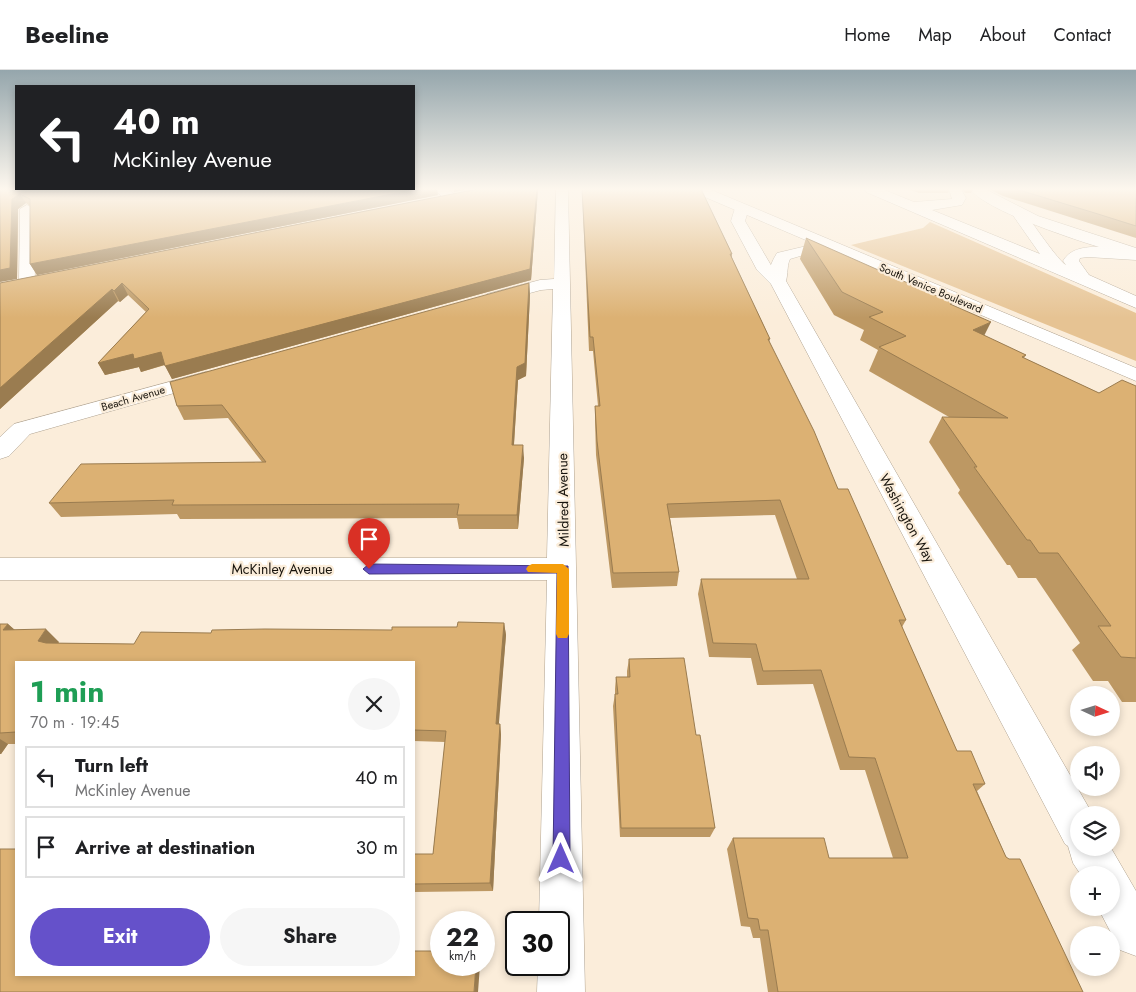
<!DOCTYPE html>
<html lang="en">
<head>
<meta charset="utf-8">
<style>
	:root { --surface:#fff; --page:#f6f6f6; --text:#202124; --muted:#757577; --line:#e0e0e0; --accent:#6551ca }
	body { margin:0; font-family:Jost,sans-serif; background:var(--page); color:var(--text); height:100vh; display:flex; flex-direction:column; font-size:19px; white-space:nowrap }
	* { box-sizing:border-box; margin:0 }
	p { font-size:16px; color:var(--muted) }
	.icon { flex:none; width:28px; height:28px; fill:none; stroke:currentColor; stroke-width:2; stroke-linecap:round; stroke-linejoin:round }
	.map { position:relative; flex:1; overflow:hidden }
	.sheet { position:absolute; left:15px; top:591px; width:400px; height:315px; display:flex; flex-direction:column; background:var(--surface); border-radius:0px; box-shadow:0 2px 8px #0003 }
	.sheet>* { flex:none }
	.guide { position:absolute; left:15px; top:15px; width:400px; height:105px; border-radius:0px; box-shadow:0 2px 8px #0003; background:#202124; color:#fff; overflow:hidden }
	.needle { width:32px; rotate:94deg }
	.fabs { position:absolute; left:1070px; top:616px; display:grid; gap:10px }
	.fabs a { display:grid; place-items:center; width:50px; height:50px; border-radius:50%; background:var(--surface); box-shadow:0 2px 8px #0003; font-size:25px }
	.speed { position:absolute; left:430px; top:841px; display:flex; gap:10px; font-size:25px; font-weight:700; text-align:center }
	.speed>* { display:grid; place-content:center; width:65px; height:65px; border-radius:50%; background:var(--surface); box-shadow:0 2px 8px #0003; line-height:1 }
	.speed small { font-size:12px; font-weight:400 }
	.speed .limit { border:2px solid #111; border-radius:8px; background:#fff; color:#111 }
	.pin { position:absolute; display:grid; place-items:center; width:42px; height:42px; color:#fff; margin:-51px -21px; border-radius:50% 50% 50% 0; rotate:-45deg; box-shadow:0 0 5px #0007 }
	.pin .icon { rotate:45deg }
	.me { position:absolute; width:55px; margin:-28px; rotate:0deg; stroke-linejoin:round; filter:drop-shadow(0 0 4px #0008) }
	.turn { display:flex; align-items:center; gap:18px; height:105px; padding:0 15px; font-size:22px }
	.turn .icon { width:65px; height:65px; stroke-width:2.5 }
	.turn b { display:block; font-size:35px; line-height:42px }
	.round { display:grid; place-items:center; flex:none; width:52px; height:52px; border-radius:26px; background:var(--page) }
	.summary { display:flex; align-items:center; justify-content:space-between; height:85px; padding:0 15px }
	h1 { font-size:30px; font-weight:700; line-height:38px; color:#1e9e55 }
	.cta { display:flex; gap:10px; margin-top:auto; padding:10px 15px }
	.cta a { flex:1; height:58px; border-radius:30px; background:var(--accent); color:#fff; font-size:20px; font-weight:700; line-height:58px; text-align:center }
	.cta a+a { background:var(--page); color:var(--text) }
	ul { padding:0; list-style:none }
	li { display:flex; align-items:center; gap:15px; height:62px; margin:0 10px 8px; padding:0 5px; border:2px solid var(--line); border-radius:0px }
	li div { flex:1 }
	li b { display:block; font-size:19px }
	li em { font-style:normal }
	header { display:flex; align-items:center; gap:30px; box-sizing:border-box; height:70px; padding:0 25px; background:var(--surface); border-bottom:1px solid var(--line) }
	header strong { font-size:24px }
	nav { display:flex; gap:28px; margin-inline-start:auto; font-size:18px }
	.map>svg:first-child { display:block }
	.green { fill:#e6c393 }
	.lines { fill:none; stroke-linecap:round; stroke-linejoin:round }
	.minor-casing { stroke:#afa290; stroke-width:1 }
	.secondary-casing { stroke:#afa290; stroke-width:1 }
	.minor { fill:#fff; fill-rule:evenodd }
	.secondary { fill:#fff; fill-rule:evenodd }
	.wall { fill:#bd9863 }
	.shaded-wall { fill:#9a7c50 }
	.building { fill:#dcb173; stroke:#9a7c50 }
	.route { fill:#6551ca; stroke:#423583 }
	.slow { fill:#f59e0b }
	.labels { text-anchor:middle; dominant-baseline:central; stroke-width:4.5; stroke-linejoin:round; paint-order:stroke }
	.far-street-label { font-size:11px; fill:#17130c; stroke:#fbedda }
	.street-label { font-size:14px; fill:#17130c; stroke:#fbedda }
</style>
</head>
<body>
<header>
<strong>Beeline</strong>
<nav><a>Home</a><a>Map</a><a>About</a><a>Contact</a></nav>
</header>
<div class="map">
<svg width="1136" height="922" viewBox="0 0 1136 922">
	<rect width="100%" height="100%" fill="#fbedda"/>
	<path class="green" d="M930,152L1136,243V291L851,175L923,158Z"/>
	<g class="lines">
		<defs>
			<path id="minor" d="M434,119H448L459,128L457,131H447Z
				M556,119H568L585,922H537L538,895H559V852H539L547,510H0V488H547L553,219L541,220L493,233L487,232L484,228L487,224L540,210L554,209Z
				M970,119H985L1038,146L1136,178V188C1103,179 988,144 970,119Z
				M742,134L749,138L745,151L772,197L786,211L1093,745H1079V778H1111L1136,821V886L1120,880L1098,838H1111V805H1081L1073,793L1068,776L1065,774L771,214L757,200L731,151L735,138Z
				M27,135L34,139L35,213L33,217H21L19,213L20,139Z
				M206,302L213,304L216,308L213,312L30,364L9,386L0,389V367L14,354Z"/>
			<path id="secondary" d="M692,119H709L1136,298V311L833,182L807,184L790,189C786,197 789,208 784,215H772C765,205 772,191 777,183L815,174L693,122Z
				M865,119H882L914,132L952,129L949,119H961L966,128L962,135L932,140L1040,184L1012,144L1019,140L1024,141C1031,151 1059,192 1066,195L1063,191C1075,169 1115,179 1136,180V190L1088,187L1080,188L1079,191L1089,205L1136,226V238L866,122Z"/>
		</defs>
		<use href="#minor" class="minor-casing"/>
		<use href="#secondary" class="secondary-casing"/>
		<use href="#minor" class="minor"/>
		<use href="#secondary" class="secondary"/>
	</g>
	<path class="wall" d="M0,119L438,125L37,205L30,194V136L26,133L18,139L17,209Z
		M478,119H538L531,210L172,309L165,295L141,302L139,297L105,305L98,293L146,242L128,225L120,232L118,231L0,339V213Z
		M582,119H701L732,184V188L770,269L769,272L838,419L906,550L902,557L957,681L985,714L977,721L1006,787L1083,922H768L760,868H753L750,857L741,856L727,779L733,768L829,788H893L865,700H840L813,614L757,615L751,588L709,587L698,524L701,509H797L775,445L670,448L679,502L677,516L612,518L596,385L595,350V336H598L593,281H589Z
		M907,119H950L948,123H919Z
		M962,119H973L971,123H965Z
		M989,119H1136V168L1003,126Z
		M806,168L952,235L984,266L1026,285L1024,288L1099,323L1136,316V632H1122L1108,611H1093L1072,580L1080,573L1036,508H1018L1010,495H1007L958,423L960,420L929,372L942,347H949L869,301L878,280L860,270L864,260L834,245L800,189Z
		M529,213L530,225L526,306L518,310L514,375L524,388L518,459H459L457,448L180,449L177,444L61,447L49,433L262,392L228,348L184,350L177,336Z
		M504,553L506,565L498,654H500L501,665L493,821L414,822V784H433L445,672L414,671V592H16V674H8L1,684H0V554H8L14,560L59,572L58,573L134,574L211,563L392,560L457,557Z
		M629,589L696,665L715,758L710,767H620L613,636L615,624V619L616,607H627V601Z"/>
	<path class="shaded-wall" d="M418,119H437L438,125L37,205L30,194Z
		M454,119H469L454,122Z
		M537,119H538L531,210L172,309L165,296Z
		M20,124L26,133L18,139L17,209L0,212V200L12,129Z
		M122,213L128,225L120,232L114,221Z
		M529,213L530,225L526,306L518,310L513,388L512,375L517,297Z
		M112,219L118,231L0,339V318Z
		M991,252L979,276L973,260Z
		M161,282L167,294L141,302L139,297L105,305L98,293L133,284Z
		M523,375L524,388L518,459L517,445Z
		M504,553L506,565L498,665L496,654Z
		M8,554L22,566L3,560Z
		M46,559L59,572L51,583L38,571Z
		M500,654L501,665L493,821L490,813Z
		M0,669L8,674L1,684H0Z
		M476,895H480L478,922H474Z"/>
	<path class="building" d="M0,119H418L30,194V129L20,124L12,129L10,198L0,200Z
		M478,119H537L530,199L165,296L161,282L134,289L133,284L98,293L149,239L122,213L114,221L112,219L0,318V213Z
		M582,119H701L732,184H730L770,269H768L814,361L838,419H848L906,550H899L957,681H971L985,714H973L1006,787L1009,789H1020L1083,922H778L768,860H760L758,849L748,848L733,768H824L829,788H908L875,688L849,687L821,600L763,601L756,574L713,573L701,509H809L780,430L667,434L679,502L613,503L597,371L595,336H600L593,267H590Z
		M1016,119H1136V156L1098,144Z
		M806,168L953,233L950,234L991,252L973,260L1026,285L1022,287L1099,323L1122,310L1136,316V588L1121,587L1098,556H1111L1058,483H1039L1030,470H1027L974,397H977L942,347L1008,348L879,277L906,266L869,247L883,242L842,222Z
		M529,213L525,293L517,297L512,375H523L517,445H457L459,434L172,435L174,430L49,433L81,394L266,392L222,335L177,336L170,312Z
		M458,552L504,553L496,654H500L490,813L414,814V784H433L446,661L414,660V592H16V662L0,663V554H8L3,560L46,559L38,571L46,573L134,574L141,562L211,563L212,560L265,559L392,560V557H457Z
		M684,588L696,665H700L715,758H621L615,624H618L616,607H630L629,589Z
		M0,779H16V905H414V881H441V895H476L474,922H0Z"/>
	<linearGradient id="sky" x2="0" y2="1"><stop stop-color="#95a6ac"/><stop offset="0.48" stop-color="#fdf7ee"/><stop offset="1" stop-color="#fdf7ee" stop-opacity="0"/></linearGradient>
	<rect width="1136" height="248" fill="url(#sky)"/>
	<path class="route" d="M369,494L568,496L570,789L567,795L561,798L555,795L553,789L557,503L369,504L363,499Z"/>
	<path class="slow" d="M532,494H563L569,499V564L567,568H558L556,564L557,503L528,502L526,499L528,496Z"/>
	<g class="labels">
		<g class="far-street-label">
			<text transform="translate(931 218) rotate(23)">South Venice Boulevard</text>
			<text transform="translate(133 328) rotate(-16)">Beach Avenue</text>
		</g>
		<g class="street-label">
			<text transform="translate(563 430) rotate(-91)">Mildred Avenue</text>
			<text transform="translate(907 448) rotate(61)">Washington Way</text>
			<text x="282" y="499">McKinley Avenue</text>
		</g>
	</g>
</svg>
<div class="fabs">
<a><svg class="needle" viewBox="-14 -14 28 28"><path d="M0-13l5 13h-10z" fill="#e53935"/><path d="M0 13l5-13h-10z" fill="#757577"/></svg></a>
<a><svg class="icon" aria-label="sound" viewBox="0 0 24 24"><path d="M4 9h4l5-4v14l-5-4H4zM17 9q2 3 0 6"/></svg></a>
<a><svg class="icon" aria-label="layers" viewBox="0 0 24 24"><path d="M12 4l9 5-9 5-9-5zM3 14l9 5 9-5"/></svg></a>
<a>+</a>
<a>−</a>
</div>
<div class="speed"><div>22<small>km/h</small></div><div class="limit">30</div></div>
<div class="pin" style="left:369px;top:499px;background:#d93025"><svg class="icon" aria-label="arrive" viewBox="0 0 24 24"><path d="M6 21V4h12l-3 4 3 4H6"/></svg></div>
<svg class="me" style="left:561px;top:789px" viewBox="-20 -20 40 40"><path d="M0-17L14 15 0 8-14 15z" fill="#6551ca" stroke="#fff" stroke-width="4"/></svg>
<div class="guide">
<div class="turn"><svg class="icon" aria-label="left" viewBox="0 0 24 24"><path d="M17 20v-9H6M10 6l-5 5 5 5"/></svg><div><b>40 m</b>McKinley Avenue</div></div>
</div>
<section class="sheet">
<div class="summary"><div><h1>1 min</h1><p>70 m · 19:45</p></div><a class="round"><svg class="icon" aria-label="close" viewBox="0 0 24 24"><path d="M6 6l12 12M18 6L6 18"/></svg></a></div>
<ul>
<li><svg class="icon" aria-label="left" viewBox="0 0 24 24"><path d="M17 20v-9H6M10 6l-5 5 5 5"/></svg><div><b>Turn left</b><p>McKinley Avenue</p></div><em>40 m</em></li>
<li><svg class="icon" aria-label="arrive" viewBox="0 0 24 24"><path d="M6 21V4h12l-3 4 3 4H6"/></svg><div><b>Arrive at destination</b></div><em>30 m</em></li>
</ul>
<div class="cta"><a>Exit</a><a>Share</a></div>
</section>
</div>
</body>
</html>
